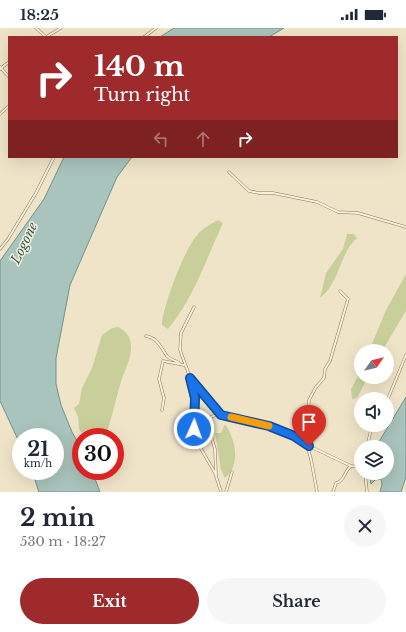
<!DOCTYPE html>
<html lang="en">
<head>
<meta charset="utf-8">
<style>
	:root { --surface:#fff; --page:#f6f6f7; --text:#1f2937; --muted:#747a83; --accent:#9e2a2b }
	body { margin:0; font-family:"Libre Baskerville",serif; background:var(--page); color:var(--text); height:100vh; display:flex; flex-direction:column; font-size:15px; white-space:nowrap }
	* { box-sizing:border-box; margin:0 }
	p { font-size:13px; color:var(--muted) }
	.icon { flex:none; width:22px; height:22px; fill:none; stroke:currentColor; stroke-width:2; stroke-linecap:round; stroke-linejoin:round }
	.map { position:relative; height:464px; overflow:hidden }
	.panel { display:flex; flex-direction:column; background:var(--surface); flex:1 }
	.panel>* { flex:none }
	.banner { position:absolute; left:8px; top:8px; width:390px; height:122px; border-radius:0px; box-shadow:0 4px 16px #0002; background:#9e2a2b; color:#fff; overflow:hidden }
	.needle { width:26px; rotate:56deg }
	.tools { position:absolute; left:354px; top:316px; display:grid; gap:8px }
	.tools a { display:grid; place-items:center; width:40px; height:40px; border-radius:50%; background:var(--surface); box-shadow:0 4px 16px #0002; font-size:20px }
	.speed { position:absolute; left:12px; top:400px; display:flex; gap:8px; font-size:20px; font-weight:700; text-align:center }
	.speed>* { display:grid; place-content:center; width:52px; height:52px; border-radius:50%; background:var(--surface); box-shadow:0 4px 16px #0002; line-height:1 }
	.speed small { font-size:10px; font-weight:400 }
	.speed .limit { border:6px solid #d22; background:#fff; color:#111 }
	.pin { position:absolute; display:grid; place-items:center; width:34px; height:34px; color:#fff; margin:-41px -17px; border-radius:50% 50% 50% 0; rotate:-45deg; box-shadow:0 0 4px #0007 }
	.pin .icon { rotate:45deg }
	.me { position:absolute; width:44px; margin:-22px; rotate:2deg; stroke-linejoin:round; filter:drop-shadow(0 0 3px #0008) }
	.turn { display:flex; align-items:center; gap:14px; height:84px; padding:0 20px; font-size:18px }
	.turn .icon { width:52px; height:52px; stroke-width:2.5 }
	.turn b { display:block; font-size:28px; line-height:34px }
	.lanes { display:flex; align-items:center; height:38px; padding:0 20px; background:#0003; justify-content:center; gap:20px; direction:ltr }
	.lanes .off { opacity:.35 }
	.round { display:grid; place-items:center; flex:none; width:42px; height:42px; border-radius:21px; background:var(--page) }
	.headline { display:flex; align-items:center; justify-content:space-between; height:68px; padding:0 20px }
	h1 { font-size:24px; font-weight:700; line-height:30px }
	.primary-button { display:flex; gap:8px; margin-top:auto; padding:8px 20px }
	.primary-button a { flex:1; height:46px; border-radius:24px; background:var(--accent); color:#fff; font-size:16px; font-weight:700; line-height:46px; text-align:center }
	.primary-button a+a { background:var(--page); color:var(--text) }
	.status { display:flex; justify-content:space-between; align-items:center; height:28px; padding:0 20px; background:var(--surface); direction:ltr }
	.status svg { height:11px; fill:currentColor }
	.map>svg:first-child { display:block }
	.green { fill:#c9cf9b }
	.water { fill:#a9c4bc; stroke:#6f938a }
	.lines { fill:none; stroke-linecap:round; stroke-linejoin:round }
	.street-casing { stroke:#8d765c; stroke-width:3 }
	.street { stroke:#faf1dc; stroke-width:2 }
	.route-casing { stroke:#114b97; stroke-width:10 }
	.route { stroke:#1a73e8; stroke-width:7 }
	.slow { stroke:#f59e0b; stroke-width:7 }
	.labels { text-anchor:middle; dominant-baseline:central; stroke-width:3; stroke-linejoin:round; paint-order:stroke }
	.water-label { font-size:13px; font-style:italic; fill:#2f5d5a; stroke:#f7eed8 }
</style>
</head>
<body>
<div class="status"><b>18:25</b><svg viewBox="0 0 49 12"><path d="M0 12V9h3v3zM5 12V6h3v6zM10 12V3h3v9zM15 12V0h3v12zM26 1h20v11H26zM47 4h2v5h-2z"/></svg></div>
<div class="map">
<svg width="406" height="464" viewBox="0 0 406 464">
	<rect width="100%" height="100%" fill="#f0e4c8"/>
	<path class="green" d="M218,192L223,195C206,231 194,270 168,301L162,297C162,280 185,219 198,206C203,200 211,196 218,192Z
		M347,206H354L357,210C339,226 340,255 320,270L326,245L343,221Z
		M406,246V283L382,323H369L386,282Z
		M118,299C126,303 131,309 131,318C132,330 124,343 121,354C115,373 112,391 105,409H83L79,400L78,389L74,380L79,376L82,360L92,340L102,307L112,300Z
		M361,342V349H368L357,370L352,371L351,361Z
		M225,396C236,412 241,436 225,450L221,442L215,405H221Z"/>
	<path class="water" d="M174,0H284L269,9H160Z
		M64,129H132L117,149L70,257L56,330V356L61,377L72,404L81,420V443H92L100,464H39L32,443H55V409H21V418L0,373V233L44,171Z
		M406,369V449L401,464H380L382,456L381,451L375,452L371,456L370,451L373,445H387V419H378L380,412Z"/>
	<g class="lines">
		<defs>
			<path id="street" d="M36,0L46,9
				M46,9L61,0
				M144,9L156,0
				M0,39L9,49
				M0,41L9,34
				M0,86L9,78
				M229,144L249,163L259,165H273L317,174L338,184L358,185L406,199
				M0,221L8,211L36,165L54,129
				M194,279L181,305L180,322L195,363V407L200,419L215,445L221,464
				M146,308C158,310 161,320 167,328C170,331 176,333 179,335
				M192,353L221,387
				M387,373L406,327
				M162,382L164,370L159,351L163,333L184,337
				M367,419L372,397
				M365,445L367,464
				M216,447L215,421L209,402L211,389L218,386L226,387L269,398L294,408L307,417L351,438
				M226,464L232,444
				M317,464L311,431L306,414L309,372L316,359L324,350L325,341L330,333L348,271L340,263
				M333,464L336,455C345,453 344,443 351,438L361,439"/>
		</defs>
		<use href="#street" class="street-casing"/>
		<use href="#street" class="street"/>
	</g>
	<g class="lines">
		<defs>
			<path id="route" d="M194,401L195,370L190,350L221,387L269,398L294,408L309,418"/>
		</defs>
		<use href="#route" class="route-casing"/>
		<use href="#route" class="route"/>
		<path class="slow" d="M231,389L269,398"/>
	</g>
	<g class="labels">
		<g class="water-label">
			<text transform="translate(24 215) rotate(-64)">Logone</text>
		</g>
	</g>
</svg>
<div class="tools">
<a><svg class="needle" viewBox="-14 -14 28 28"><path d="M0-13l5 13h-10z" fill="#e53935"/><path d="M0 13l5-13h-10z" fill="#747a83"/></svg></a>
<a><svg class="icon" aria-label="sound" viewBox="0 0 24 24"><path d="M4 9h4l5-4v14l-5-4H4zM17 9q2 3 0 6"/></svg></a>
<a><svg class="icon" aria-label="layers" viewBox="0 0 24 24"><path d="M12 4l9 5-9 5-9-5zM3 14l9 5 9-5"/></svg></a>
</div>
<div class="speed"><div>21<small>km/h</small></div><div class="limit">30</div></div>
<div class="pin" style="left:309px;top:418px;background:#d93025"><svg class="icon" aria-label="arrive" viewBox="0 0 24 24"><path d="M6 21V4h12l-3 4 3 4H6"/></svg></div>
<svg class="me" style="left:194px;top:401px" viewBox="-20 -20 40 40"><circle r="17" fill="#1a73e8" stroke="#fff" stroke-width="3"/><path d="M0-11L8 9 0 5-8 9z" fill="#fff"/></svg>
<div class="banner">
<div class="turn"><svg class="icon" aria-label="right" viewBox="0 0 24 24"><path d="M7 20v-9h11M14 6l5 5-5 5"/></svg><div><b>140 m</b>Turn right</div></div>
<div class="lanes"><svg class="icon off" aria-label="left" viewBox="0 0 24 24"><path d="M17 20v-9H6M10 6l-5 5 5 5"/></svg><svg class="icon off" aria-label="ahead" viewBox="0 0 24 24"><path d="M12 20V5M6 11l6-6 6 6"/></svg><svg class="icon" aria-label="right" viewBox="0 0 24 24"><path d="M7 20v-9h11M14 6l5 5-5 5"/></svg></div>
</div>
</div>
<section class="panel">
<div class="headline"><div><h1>2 min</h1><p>530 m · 18:27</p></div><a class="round"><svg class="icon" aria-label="close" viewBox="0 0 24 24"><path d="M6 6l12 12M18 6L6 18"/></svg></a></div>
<div class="primary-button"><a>Exit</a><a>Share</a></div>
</section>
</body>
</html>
